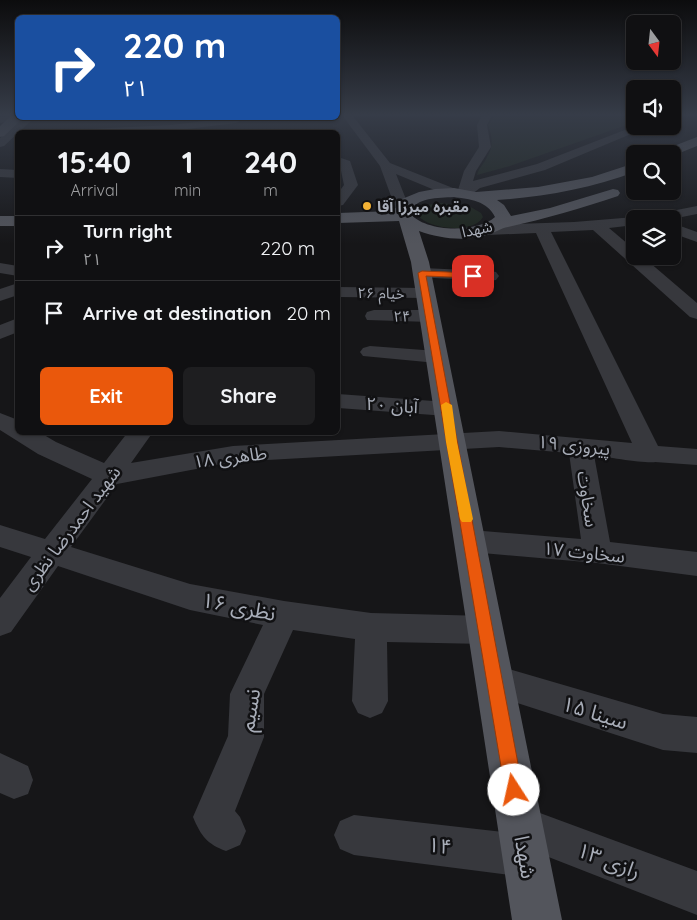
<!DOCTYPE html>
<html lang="en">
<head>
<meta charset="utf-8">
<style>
	:root { --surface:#101012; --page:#1e1e20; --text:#f1f3f6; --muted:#9c9d9f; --line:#303032; --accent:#ea580c }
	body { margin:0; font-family:Quicksand,"Noto Sans Arabic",sans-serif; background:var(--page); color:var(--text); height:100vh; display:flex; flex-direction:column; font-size:19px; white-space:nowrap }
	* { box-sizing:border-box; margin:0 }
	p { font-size:16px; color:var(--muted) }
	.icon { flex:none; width:28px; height:28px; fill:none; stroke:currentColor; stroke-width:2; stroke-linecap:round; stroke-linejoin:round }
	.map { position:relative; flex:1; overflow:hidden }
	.sheet { position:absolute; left:15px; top:130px; width:325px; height:305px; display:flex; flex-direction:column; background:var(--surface); border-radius:8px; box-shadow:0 1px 4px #0004,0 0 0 1px var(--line) }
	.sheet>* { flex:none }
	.banner { position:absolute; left:15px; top:15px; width:325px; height:105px; border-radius:8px; box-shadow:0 1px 4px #0004,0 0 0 1px var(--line); background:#1a4fa0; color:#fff; overflow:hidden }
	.needle { width:32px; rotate:165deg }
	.tools { position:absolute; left:626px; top:15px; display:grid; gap:10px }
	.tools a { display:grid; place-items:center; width:55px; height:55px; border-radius:8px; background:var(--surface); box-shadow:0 1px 4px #0004,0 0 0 1px var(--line); font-size:25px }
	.pin { position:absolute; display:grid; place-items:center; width:42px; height:42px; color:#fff; margin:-21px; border-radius:10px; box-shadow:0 2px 8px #0006 }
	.me { position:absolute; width:55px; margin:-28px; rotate:350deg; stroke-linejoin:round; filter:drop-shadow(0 0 4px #0008) }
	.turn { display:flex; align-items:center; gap:18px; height:105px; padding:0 25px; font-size:22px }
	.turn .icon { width:65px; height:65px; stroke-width:2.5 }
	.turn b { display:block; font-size:35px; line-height:42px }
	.eta { display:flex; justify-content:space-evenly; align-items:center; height:85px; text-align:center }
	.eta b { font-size:30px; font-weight:700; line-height:35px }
	.primary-button { display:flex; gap:10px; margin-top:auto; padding:10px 25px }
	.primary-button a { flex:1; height:58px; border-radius:8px; background:var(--accent); color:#fff; font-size:20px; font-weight:700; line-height:58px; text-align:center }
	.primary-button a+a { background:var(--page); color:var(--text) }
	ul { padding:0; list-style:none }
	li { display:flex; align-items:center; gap:15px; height:65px; padding:0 25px; border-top:1px solid var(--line) }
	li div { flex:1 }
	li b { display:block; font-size:19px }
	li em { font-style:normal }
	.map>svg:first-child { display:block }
	.green { fill:#1e261f }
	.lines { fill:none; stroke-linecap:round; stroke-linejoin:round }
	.minor { fill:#37383d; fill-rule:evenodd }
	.major { fill:#53555c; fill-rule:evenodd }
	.route { fill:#ea580c; stroke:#983908 }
	.slow { fill:#f59e0b }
	.poi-dot { fill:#f2b134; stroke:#111113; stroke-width:2 }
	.labels { text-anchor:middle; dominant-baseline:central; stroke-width:5; stroke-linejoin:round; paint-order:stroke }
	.far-poi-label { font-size:15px; font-weight:bold; fill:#a8adb8; stroke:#111113; text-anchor:start }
	.far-street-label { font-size:15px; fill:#a8adb8; stroke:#111113 }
	.street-label { font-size:18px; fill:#a8adb8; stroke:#111113 }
	.near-street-label { font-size:21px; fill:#a8adb8; stroke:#111113 }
</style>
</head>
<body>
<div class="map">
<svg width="697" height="920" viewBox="0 0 697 920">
	<rect width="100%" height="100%" fill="#161618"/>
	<path class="green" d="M495,115H635V122L510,166L477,175C479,167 484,164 487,157C494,146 492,136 488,125Z
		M440,203L469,206L481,213L483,217C474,234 428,230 418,215C421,205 431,204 440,203Z"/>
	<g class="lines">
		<path class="minor" d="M18,115V118H34L4,146L0,147V138L21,119L0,123V117Z
			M342,115H352L390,163L458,190L464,171L479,147L477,125L482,115H492L487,125L491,147L476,171L473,181L537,164L635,126H650L545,170L480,188L468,197L463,198L449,196L396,174L409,207L407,210H397L395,207L380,166Z
			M231,118H239L241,120L236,123L171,131L85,132L91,129L171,125Z
			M338,157L350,161L358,185L343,205L338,206V193L344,185L340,166L338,165Z
			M0,169L18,170V178L0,177Z
			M697,206V214L672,219H644L651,215Z
			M635,217L641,219H635V225L609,228L635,250V256H642L697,303V319L690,317L593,230L551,232L658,446L697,449V465L655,462C648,464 605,457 594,455L610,542L697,552V576L597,563L471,552L461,549L457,541L461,533L471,530L581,539L569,453L499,447L233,462L117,484L71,547L190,584L284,601L371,613L486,616L497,620L502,630L497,640L486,644L387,642L388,701L382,713L370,718L358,713L352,701L355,639L293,630L264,694V737L235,811L240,817L246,831L240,845L226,851C207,844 201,836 193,817L228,736L230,694L263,625L190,610L58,566L11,632L0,636V598L31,557L0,547V525L45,539L92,479L38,454L0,430V413L18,420V432H39L56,442L104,463L128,432H153L131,463L233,446L499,431L632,443L536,233L488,235L483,233L480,230L483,227L488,225L574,222Z
			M672,223L697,232V242L672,233Z
			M0,263L18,266V276L0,273Z
			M422,268L490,271L496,272L499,276L496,280L490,281L416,277L413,273L416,269Z
			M18,283V295L0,301V289Z
			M338,287L425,288L431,289L434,293L431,297L425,298L338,297Z
			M374,310H430L437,312L439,316L437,320L430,322L367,320L365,316L367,312Z
			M18,318V332L0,339V325Z
			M370,346L437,351L444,353L447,357L444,361L437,363L363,356L360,352L363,348Z
			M338,394L447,402L455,404L458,409L455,414L447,416L338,408Z
			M495,665L663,714L697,717V753L663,750L483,692L478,681L483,670Z
			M0,753L28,766L33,780L28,794L14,799L0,793Z
			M521,806L697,871V915L546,856L540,871L525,877L354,855L340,849L334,835L340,821L354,815L503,832L501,826L507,812Z"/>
		<path class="major" d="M12,115L23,118L4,136L0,137V126Z
			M697,137V146L672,156V154H660L661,151Z
			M635,163V172C591,188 544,197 497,200L504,205L511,216L550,208L613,189L618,190L620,193L618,196C582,208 545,219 508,227C501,228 496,232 490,234C467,242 441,239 419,231L429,262L562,920H512L411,262L399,221L338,223V213L393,211L402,199L419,192L435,189L454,188L476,192L538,187L592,177ZM454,197C469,199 488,201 495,217C477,233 424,233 409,212C418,197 437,198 454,197Z
			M0,216H18V226H0Z"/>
	</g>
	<linearGradient id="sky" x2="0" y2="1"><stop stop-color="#0c0c0d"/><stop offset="0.47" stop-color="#363c48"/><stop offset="1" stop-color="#363c48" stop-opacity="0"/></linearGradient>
	<rect width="697" height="244" fill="url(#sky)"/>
	<path class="route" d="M422,271L473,273L477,276L473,278L426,276L523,790L520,796L514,799L508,796L505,790L418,273Z"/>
	<path class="slow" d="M446,402L452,405L457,442L473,519L471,522H462L460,519L446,442L441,405Z"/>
	<circle class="poi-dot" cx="367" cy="206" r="5"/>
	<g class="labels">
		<g class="far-poi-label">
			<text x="377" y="206">مقبره میرزا آقا</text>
		</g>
		<g class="far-street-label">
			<text transform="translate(477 229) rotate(-12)">شهدا</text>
			<text transform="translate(381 293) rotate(1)">خیام ۲۶</text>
			<text transform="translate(402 316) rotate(-1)">۲۴</text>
		</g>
		<g class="street-label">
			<text transform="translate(392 405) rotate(4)">آبان ۲۰</text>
			<text transform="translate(574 445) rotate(6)">پیروزی ۱۹</text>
			<text transform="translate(230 457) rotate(-7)">طاهری ۱۸</text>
			<text transform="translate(588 499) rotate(81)">سخاوت</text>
			<text transform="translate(71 528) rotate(-53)">شهید احمدرضا نظری</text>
			<text transform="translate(584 552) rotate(6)">سخاوت ۱۷</text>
		</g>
		<g class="near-street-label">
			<text transform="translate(239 606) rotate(11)">نظری ۱۶</text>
			<text transform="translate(249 710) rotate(-81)">نسیم</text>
			<text transform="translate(595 712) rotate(17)">سینا ۱۵</text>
			<text transform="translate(440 845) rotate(7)">۱۴</text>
			<text transform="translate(526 857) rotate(80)">شهدا</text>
			<text transform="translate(609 860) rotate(21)">رازی ۱۳</text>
		</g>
	</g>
</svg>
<div class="tools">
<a><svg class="needle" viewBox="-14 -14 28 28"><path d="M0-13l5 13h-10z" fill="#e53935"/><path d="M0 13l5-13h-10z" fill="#9c9d9f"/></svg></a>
<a><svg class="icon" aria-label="sound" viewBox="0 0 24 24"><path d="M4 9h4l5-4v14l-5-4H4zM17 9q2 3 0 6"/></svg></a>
<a><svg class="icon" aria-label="search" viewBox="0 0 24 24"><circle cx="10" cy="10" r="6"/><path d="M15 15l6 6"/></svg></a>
<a><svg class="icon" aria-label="layers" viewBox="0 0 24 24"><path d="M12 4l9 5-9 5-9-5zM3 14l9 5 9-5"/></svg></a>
</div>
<div class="pin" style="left:473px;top:276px;background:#d93025"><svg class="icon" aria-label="arrive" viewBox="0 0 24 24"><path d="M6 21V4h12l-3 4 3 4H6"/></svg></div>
<svg class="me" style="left:514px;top:790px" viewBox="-20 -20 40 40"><circle r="19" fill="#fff"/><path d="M0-13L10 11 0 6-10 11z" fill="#ea580c"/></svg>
<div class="banner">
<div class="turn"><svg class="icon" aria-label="right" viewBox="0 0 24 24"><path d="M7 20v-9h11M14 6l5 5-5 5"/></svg><div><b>220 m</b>۲۱</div></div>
</div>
<section class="sheet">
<div class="eta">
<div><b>15:40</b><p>Arrival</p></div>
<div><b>1</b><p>min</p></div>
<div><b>240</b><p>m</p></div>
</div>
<ul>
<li><svg class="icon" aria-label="right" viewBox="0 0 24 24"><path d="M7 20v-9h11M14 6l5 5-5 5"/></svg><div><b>Turn right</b><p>۲۱</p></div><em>220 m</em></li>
<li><svg class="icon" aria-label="arrive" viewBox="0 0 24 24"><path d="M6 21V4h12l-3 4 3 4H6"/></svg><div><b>Arrive at destination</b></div><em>20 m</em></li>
</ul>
<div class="primary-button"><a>Exit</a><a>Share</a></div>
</section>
</div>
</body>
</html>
